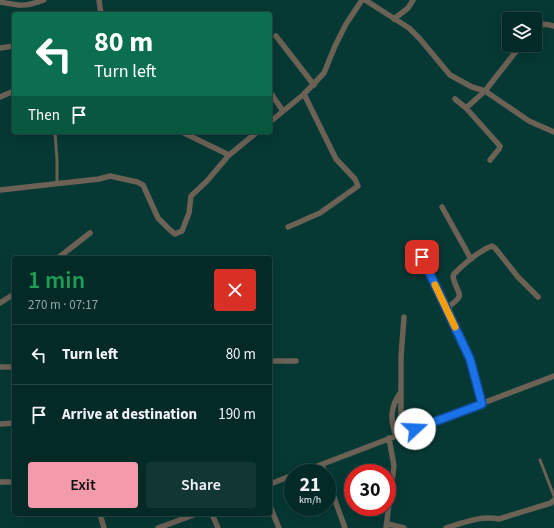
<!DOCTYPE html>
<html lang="en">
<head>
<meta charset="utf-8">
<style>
	:root { --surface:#042a27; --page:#123633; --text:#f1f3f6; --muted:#97a7a7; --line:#254644; --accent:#f39aab }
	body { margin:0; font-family:"Source Sans 3",sans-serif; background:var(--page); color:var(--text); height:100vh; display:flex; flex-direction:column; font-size:15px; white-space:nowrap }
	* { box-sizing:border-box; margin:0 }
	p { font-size:13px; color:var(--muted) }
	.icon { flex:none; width:22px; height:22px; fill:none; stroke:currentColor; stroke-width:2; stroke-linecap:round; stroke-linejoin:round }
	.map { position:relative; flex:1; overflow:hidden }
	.drawer { position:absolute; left:12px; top:256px; width:260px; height:260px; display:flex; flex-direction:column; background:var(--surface); border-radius:4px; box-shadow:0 4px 16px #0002,0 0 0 1px var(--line) }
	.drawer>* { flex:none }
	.guide { position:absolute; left:12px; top:12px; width:260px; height:122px; border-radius:4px; box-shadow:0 4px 16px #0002,0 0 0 1px var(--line); background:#0b6e4f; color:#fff; overflow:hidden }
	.tools { position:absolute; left:502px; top:12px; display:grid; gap:8px }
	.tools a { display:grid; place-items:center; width:40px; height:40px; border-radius:4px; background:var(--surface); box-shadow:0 4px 16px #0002,0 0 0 1px var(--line); font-size:20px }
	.speed { position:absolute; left:284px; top:464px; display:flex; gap:8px; font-size:20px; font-weight:700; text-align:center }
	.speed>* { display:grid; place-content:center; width:52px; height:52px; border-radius:50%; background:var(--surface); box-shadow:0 4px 16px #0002,0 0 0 1px var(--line); line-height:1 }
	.speed small { font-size:10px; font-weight:400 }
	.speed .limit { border:6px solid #d22; background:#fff; color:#111 }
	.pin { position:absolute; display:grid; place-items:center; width:34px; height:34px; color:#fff; margin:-17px; border-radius:8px; box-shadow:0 2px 6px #0006 }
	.me { position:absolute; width:44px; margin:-22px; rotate:70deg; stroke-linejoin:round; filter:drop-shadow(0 0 3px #0008) }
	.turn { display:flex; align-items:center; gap:14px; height:84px; padding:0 16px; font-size:18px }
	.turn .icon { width:52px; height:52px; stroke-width:2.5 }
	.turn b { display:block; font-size:28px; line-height:34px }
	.then { display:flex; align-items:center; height:38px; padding:0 16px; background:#0003; gap:8px; font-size:15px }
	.round { display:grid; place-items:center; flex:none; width:42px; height:42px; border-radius:4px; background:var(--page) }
	.headline { display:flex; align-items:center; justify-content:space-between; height:68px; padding:0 16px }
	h1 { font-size:24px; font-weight:600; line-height:30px; color:#1e9e55 }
	.primary-button { display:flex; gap:8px; margin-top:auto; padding:8px 16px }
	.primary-button a { flex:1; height:46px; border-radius:4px; background:var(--accent); color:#111; font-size:16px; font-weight:600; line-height:46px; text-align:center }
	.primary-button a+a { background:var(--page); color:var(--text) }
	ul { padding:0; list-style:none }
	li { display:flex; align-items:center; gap:12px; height:60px; padding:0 16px; border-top:1px solid var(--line) }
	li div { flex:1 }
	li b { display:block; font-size:15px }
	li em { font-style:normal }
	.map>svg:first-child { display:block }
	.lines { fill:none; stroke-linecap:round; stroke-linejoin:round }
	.service { stroke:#6c6155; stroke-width:3 }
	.minor { stroke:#6c6155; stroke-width:5.5 }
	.route-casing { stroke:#114b97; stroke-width:10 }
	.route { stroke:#1a73e8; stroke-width:7 }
	.slow { stroke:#f59e0b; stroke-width:7 }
</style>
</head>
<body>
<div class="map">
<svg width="554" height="528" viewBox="0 0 554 528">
	<rect width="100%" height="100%" fill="#063834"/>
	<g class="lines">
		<path class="service" d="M55,133L57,160V184
			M540,460L554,496"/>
		<path class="minor" d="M99,0L101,14
			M365,0L409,28L420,39L450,75L472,87L485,91L529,121L554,132
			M0,2C20,6 25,7 44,0
			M394,19L408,8L413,0
			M535,27C541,23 547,24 554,26
			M276,36L314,85
			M0,48L14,46
			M270,92L283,111
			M0,97L14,91
			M455,99L466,108L500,146L499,149L490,160
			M466,108L485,91L521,45
			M270,122L304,94L324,73L335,46L346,24L362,0
			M182,132L229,155
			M0,190L99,179L110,176L137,182L143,185L158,218L170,230L175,234L182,231L189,213L191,196L207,181L229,155L257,132
			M442,207L471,259
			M288,227L320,213L358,186L355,179L336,159L304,94
			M422,257L470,359L482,404
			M58,258L90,233
			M0,303L14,294
			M447,308C467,293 458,297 453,277L454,274C464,264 478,251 492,246L495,248L518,277L538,297
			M270,361H296
			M0,367H14
			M0,424L14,423
			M401,434V357L404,317
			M396,436C390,419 390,407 401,392
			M322,465L325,473
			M299,473L554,376
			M327,478L345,528
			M0,482H14
			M270,484L293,475
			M270,506L279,528
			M100,514L104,528
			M212,514L218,528
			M388,524L404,528
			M158,528L196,514
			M386,528L394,466L389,438
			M446,528C462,523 482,515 499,519L551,503L554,500"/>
	</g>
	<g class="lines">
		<defs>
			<path id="route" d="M415,429L482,404L470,359L422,257"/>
		</defs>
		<use href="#route" class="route-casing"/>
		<use href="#route" class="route"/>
		<path class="slow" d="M435,285L455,327"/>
	</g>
</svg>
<div class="tools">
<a><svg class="icon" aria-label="layers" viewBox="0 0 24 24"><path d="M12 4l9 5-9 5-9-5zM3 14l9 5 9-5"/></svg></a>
</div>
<div class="speed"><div>21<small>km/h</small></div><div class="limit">30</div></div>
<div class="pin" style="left:422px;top:257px;background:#d93025"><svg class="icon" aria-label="arrive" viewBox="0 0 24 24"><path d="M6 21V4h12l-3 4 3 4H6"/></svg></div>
<svg class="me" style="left:415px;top:429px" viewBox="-20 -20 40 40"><circle r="19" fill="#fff"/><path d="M0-13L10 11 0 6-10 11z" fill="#1a73e8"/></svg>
<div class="guide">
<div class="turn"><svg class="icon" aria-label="left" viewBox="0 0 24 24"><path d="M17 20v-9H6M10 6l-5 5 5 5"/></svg><div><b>80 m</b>Turn left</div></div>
<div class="then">Then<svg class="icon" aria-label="arrive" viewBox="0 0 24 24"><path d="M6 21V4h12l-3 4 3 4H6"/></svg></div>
</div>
<section class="drawer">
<div class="headline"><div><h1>1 min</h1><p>270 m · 07:17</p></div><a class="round" style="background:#d93025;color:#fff"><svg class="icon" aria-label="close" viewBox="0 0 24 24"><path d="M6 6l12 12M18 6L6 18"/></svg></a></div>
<ul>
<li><svg class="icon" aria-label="left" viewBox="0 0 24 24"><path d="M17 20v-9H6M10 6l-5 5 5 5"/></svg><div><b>Turn left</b></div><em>80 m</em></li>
<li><svg class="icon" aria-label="arrive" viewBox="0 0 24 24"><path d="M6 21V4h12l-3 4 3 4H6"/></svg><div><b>Arrive at destination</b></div><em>190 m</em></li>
</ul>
<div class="primary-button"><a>Exit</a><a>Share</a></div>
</section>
</div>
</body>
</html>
